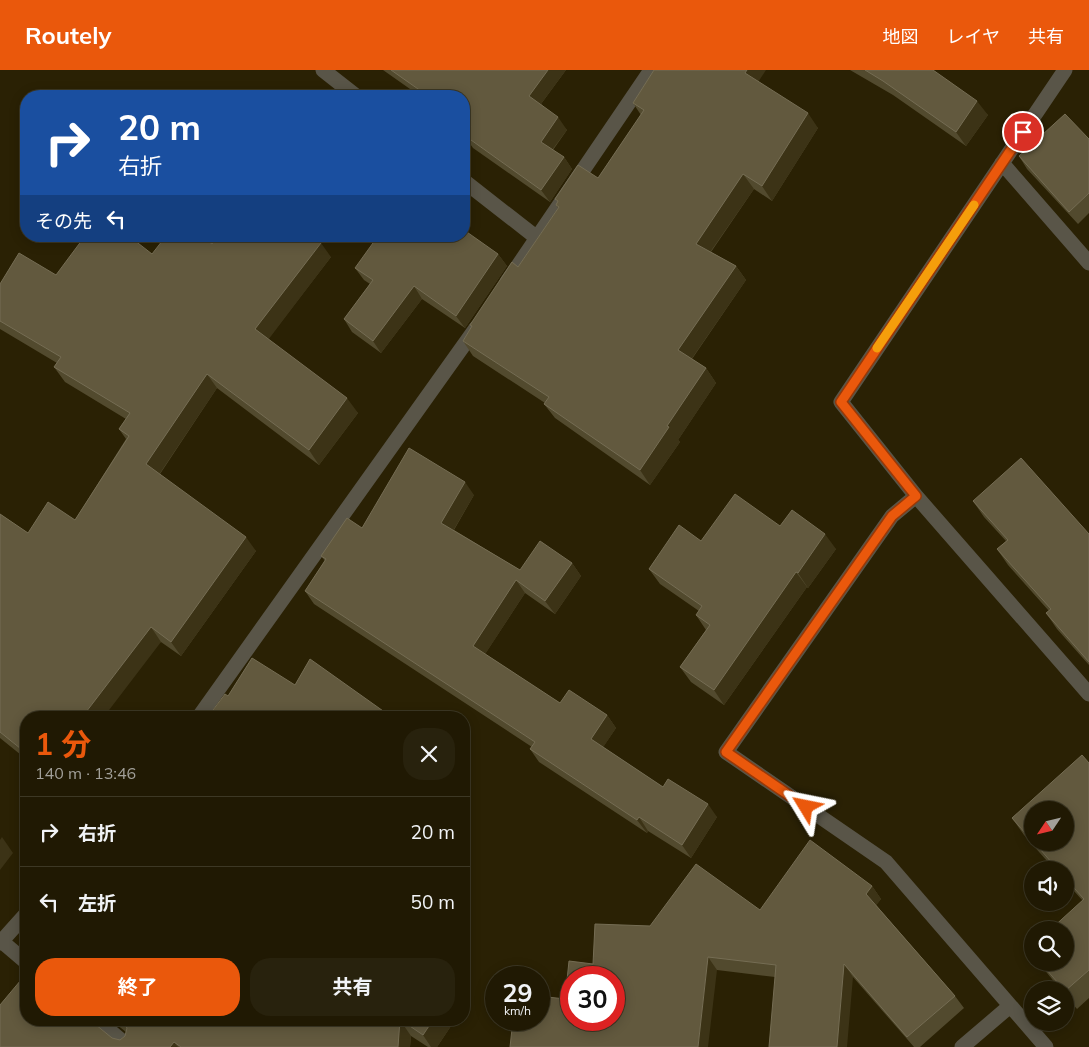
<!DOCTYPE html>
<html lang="ja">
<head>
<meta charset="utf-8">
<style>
	:root { --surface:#201903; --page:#28220d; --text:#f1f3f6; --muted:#a2a09a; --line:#3d3825; --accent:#ea580c }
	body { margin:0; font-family:Mulish,"Noto Sans JP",sans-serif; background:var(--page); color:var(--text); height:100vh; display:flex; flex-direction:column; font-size:19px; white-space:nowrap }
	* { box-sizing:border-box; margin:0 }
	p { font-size:16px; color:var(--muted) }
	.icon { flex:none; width:28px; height:28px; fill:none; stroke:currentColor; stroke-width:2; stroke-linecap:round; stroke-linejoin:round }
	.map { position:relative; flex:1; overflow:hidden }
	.drawer { position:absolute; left:20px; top:641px; width:450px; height:315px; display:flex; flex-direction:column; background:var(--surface); border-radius:20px; box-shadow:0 2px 12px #0003,0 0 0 1px var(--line) }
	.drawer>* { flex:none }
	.top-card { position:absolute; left:20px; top:20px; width:450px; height:152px; border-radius:20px; box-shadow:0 2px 12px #0003,0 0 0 1px var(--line); background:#1a4fa0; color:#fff; overflow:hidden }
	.needle { width:32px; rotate:235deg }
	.controls { position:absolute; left:1024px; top:731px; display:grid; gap:10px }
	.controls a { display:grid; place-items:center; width:50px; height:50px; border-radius:50%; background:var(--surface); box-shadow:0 2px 12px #0003,0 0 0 1px var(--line); font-size:25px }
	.speed { position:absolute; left:485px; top:896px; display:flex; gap:10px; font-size:25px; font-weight:700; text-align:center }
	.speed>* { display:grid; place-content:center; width:65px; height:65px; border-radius:50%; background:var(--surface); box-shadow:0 2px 12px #0003,0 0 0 1px var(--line); line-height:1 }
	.speed small { font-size:12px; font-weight:400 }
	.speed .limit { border:8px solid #d22; background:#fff; color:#111 }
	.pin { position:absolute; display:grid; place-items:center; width:42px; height:42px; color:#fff; margin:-21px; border:2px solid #fff; border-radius:50%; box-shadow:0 1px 5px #0007 }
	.me { position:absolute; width:55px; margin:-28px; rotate:305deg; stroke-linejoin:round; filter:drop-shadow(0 0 4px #0008) }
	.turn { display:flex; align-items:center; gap:18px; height:105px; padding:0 15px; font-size:22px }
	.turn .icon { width:65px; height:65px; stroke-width:2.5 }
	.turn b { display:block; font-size:35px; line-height:42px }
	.then { display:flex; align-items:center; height:48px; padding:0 15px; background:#0003; gap:10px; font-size:19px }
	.round { display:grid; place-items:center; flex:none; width:52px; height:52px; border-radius:20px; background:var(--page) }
	.head { display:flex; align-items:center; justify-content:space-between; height:85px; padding:0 15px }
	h1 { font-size:30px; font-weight:700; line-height:38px; color:var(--accent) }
	.primary-button { display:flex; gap:10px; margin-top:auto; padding:10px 15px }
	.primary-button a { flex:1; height:58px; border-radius:20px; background:var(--accent); color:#fff; font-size:20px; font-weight:700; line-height:58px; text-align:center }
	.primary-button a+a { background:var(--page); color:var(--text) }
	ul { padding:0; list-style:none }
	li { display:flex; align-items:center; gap:15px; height:70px; padding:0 15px; border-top:1px solid var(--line) }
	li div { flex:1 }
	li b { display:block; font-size:19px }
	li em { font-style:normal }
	header { display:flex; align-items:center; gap:30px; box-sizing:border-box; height:70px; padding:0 25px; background:var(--accent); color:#fff }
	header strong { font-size:24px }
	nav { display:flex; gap:28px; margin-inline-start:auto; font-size:18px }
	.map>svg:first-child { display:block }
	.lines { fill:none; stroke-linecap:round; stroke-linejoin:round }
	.street { stroke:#595548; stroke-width:15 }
	.wall { fill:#524a2e; fill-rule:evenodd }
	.shaded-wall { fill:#3c3316 }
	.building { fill:#62593e; stroke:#756d54; fill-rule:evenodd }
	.route-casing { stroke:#983908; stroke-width:12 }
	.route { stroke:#ea580c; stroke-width:9 }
	.slow { stroke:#f59e0b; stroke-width:9 }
</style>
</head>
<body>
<header>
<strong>Routely</strong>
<nav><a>地図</a><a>レイヤ</a><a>共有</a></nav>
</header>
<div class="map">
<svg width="1089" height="977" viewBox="0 0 1089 977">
	<rect width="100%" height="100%" fill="#2a2104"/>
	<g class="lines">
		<path class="street" d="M323,0L356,26
			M1065,0L841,332L916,426L1089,624
			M1002,93L1089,193
			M464,111L537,168
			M507,212L651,0
			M916,426L892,446L726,682L886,792L1046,977
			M198,648L476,258
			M0,870L26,892
			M0,873L26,844
			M97,950L129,977
			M962,977L1010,936"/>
	</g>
	<path class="wall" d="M383,0H566L541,34L567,60L553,80L564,87L572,99L550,132L473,78L464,65L468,60L464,58V26H420Z
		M850,0H933L988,45L966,76L893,25Z
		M759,12L818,58L772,131L754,119L711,182L736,196L746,210L692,289L706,298L716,313L678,370L680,372L650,415L555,348L544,334L545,333L473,286L463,271L472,257L470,255L518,197L558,138L556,135L558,132L555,129L598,108L641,45L633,33Z
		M1089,69V143L1078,154L1027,99L1019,86Z
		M212,174L331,187L268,269L358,343L319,395L217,318L160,404L256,481L181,586L161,572L26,648V689L0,668V444L28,463L75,450L126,369L119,359L126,349L65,312L54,297L57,293L0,259V214L56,205L152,184Z
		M498,184L507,196L465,258L422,229L381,283L352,262L344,249L370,214L364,210L355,198Z
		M474,425L454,460L520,500L572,493L581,506L555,544L525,523L485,584L560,633L607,645L616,658L603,677L663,717L717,747L691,788L648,761L647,763L539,692L530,679L532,677L314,534L305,521L325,491L321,486L362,458Z
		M973,431L1089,464V595L1057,559L1046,543L1049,541L1008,495L997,479L1006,471L984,447Z
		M780,456L836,479L808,518L807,517L724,635L691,612L680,597L706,560L696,545L699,541L660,514L649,499Z
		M1089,693V928L1077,939L1065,925V920H1061L1038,892H1065L1083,831L1065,811V800H1055L1024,765L1012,748ZM1032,740L1065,772H1032Z
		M872,816L881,829L876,835L955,926L964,938L920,977H914L853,907H775L717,900L565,929L593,894L650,856L760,840Z
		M111,950H451L453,953L437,977H428L411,966L410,977H0L112,968L120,970L125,966L126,962Z"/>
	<path class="shaded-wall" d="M548,0H566L538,38L529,26Z
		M747,0H766L755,17L745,3Z
		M977,31L988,45L966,76L956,62Z
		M808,43L818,58L772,131L762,116Z
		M558,47L567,60L549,84L541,72Z
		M564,87L572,99L550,132L541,120Z
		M743,104L754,119L706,188L696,174Z
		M321,173L331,187L265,274L255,259Z
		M498,184L507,196L465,258L456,246Z
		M736,196L746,210L688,294L678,280Z
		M414,216L422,229L381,283L373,271Z
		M706,298L716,313L678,370L680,372L650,415L640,400L667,356Z
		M207,304L217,318L156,409L146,394Z
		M347,328L358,343L319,395L309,380Z
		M465,412L474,425L450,466L441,453Z
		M825,464L836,479L808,518L798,503Z
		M246,467L256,481L181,586L171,572Z
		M572,493L581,506L555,544L545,531Z
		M796,502L807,517L724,635L714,620Z
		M516,510L525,523L482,589L473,576Z
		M151,557L161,572L103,648H84L83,646Z
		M607,645L616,658L600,682L591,669Z
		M464,701L470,710L464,720Z
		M708,734L717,747L691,788L682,775Z
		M639,747L648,761L647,763L637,750Z
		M2,767L13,783L0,800V770Z
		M872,816L881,829L875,837L866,824Z
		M708,887L717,900L708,977H698Z
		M844,894L853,907L847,977H837Z
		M400,950L411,966L410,977H398Z
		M433,950H451L453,953L437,977H431L423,965Z
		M174,972L178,977H170Z"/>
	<path class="building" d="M391,0H548L529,26L558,47L541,72L564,87L541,120L464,65L471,56L464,51V26H428Z
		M654,0H747L745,3L808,43L762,116L743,104L696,174L736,196L678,280L706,298L667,356L669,357L640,400L544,334L549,327L463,271L472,256L470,255L512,192L518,197L559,137L556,135L558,131L555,129L578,95L598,108L644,40L633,33Z
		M865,0H933L977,31L956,62L883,11Z
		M1065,44L1089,69V123L1069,142L1019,86Z
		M464,160L498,184L456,246L414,216L373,271L344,249L373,210L355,198L378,166H464Z
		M85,166H129L152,184L166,166H202L212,174L218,166H312L321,173L255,259L347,328L309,380L207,304L146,394L246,467L171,572L151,557L83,646L85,648H26V683L0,662V444L28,463L48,432L75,450L129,366L119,359L130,343L54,297L61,287L0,251V214L19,183L56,205Z
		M409,378L465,412L441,453L520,500L540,471L572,493L545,531L516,510L473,576L560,633L569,620L607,645L591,669L663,717L668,709L708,734L682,775L639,747L637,750L530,679L535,672L305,521L326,489L321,486L347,448L362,458Z
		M1021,388L1089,464V592L1046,543L1051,539L997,479L1008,470L973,431Z
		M735,424L780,456L792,440L825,464L798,503L796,502L714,620L680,597L710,555L696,545L702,536L649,499L679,455L701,471Z
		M252,588L295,615L310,589L393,648H207L225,624L228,626Z
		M1082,685L1089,693V900L1065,921V920H1064L1040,892H1065V860H1050L1084,829L1065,808V800H1058L1034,772H1065V740H1032V771L1012,748Z
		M810,770L872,816L866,824L955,926L907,967L844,894L837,977H769L776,895L708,887L698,977H510L513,950H539V926L565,929L569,891L593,894L595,854L650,856L696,794L760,840ZM571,908H614V950H571Z
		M26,867V873L23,871Z
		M1032,875V884L1028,879Z
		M26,904V950H90L112,968L120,970L125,966L127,958L124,954L119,950H400L398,977H181L174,972L170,977H0V935Z
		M401,950H433L423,965Z"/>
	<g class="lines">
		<defs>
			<path id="route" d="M806,737L726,682L892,446L916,426L841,332L1023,62"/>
		</defs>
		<use href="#route" class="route-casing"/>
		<use href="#route" class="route"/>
		<path class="slow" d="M877,278L974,135"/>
	</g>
</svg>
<div class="controls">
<a><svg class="needle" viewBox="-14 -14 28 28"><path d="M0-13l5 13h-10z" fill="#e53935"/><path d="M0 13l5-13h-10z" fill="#a2a09a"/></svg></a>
<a><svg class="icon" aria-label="sound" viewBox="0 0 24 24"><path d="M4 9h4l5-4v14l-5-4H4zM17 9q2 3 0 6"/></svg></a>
<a><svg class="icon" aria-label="search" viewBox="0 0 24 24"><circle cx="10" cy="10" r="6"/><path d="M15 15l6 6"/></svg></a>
<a><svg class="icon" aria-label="layers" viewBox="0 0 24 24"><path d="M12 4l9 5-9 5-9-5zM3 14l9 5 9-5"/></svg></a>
</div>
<div class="speed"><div>29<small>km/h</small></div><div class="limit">30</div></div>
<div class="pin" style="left:1023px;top:62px;background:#d93025"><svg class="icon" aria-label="arrive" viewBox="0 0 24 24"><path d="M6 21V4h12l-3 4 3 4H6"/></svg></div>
<svg class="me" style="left:806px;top:737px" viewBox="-20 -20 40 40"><path d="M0-17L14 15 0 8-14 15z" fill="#ea580c" stroke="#fff" stroke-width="4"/></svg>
<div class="top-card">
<div class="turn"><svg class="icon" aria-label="right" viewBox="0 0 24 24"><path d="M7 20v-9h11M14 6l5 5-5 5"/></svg><div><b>20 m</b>右折</div></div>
<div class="then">その先<svg class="icon" aria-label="left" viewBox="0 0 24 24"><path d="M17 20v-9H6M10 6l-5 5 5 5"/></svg></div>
</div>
<section class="drawer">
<div class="head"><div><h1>1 分</h1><p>140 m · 13:46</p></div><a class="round"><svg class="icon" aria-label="close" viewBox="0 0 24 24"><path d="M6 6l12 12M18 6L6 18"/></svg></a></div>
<ul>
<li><svg class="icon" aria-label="right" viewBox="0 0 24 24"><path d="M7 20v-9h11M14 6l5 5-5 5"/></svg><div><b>右折</b></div><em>20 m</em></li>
<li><svg class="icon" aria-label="left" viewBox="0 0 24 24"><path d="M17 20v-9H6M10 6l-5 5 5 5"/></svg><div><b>左折</b></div><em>50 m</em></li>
</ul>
<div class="primary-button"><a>終了</a><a>共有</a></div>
</section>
</div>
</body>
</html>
